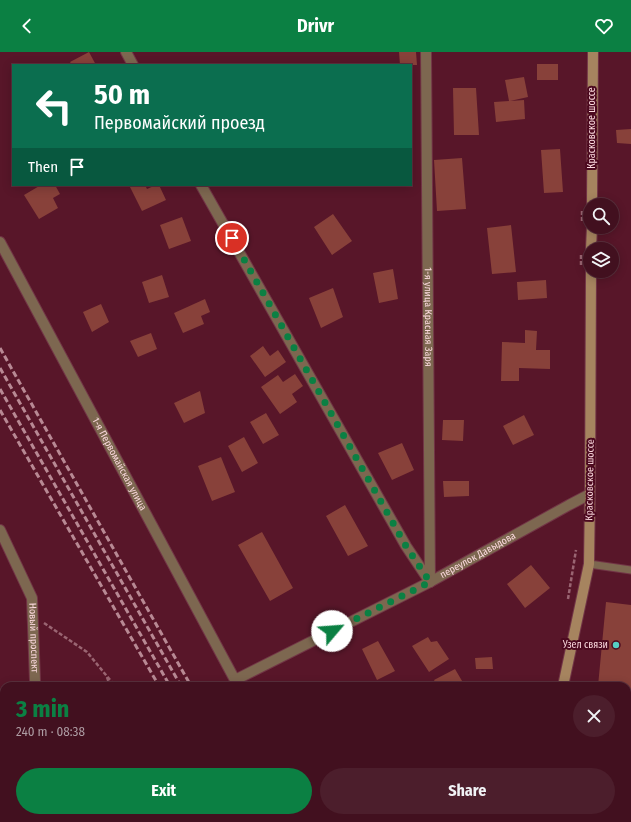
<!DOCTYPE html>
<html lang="en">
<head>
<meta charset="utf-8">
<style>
	:root { --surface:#42101f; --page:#4c1e2c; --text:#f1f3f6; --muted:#ae9da4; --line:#5a303d; --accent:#0b8043 }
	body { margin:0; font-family:"Fira Sans Condensed",sans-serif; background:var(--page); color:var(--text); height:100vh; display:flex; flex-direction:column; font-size:15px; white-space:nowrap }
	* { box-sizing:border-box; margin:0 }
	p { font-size:13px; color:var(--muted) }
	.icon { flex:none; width:22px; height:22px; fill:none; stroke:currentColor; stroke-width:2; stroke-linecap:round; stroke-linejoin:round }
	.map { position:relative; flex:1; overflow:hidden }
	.panel { position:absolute; left:0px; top:630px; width:631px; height:140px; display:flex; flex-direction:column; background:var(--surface); border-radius:12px 12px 0 0; box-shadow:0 2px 10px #0003,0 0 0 1px var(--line) }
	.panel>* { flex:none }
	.hud { position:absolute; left:12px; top:12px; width:400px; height:122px; border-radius:0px; box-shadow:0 2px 10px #0003,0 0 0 1px var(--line); background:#0b6e4f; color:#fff; overflow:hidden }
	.tools { position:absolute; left:583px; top:146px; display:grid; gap:8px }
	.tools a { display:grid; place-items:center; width:36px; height:36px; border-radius:50%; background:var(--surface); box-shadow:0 2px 10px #0003,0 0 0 1px var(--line); font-size:20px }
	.pin { position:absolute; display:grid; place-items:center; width:34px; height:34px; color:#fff; margin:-17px; border:2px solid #fff; border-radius:50%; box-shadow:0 1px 4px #0007 }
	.me { position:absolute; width:44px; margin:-22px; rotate:63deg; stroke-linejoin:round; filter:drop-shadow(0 0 3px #0008) }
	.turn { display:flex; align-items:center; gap:14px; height:84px; padding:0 16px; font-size:18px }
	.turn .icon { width:52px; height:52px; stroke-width:2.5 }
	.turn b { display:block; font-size:28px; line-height:34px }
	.then { display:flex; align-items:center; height:38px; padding:0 16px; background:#0003; gap:8px; font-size:15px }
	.round { display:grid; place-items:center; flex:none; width:42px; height:42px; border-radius:21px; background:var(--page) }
	.summary { display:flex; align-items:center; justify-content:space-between; height:68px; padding:0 16px }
	h1 { font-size:24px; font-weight:700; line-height:30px; color:var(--accent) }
	.action { display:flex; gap:8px; margin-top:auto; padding:8px 16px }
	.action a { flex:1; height:46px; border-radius:24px; background:var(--accent); color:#fff; font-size:16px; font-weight:700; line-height:46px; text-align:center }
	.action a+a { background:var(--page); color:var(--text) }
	header { display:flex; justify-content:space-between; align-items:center; height:52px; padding:0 16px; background:var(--accent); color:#fff; font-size:18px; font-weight:700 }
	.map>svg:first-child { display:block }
	.building { fill:#88413a }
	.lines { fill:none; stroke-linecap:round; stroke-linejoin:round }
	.lane-casing { stroke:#723546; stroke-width:9 }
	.street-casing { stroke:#723546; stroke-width:12 }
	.secondary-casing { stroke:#723546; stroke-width:12 }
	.path { stroke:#9a6572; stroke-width:2.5; stroke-dasharray:4 2; stroke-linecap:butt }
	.lane { stroke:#7d6750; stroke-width:7 }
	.street { stroke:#7d6750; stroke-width:10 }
	.secondary { stroke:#a6845f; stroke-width:10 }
	.rail { stroke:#b88994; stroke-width:3; stroke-dasharray:6 3; stroke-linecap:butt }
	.route { stroke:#0b8043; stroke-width:7; stroke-dasharray:0 12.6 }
	.poi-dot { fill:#56cec4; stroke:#4c091f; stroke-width:1.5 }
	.labels { text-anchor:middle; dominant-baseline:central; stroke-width:4; stroke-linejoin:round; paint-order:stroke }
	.street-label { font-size:10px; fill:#fbd9de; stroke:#4c091f }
	.poi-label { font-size:10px; fill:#fbd9de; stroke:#4c091f; text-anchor:end }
</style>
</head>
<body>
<header><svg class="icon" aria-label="back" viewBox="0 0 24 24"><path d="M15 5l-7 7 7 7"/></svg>Drivr<svg class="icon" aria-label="heart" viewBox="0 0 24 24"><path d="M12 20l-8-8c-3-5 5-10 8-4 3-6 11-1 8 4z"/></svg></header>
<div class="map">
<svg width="631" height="770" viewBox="0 0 631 770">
	<rect width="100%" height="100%" fill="#581629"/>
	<path class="building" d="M89,0L96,13H72L70,10Z
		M399,0H416L417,13H400Z
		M537,12H558V28H537Z
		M524,25L528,45L510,49L524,48L525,67L496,70L494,50L509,49L505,28Z
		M453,36H476L479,83H454Z
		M631,77V92L617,91L616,78Z
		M560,97L563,140L544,141L541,98Z
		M462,106L466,157L437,159L434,108Z
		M41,133H55L60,142L53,146L58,156L39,167L24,143Z
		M129,133H145L147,137L156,133H159L166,148L142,159Z
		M333,162L352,189L332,203L314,175Z
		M182,165L191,189L169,197L160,173Z
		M511,173L516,220L492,222L487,176Z
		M393,217L398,247L379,251L373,221Z
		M162,223L169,245L149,251L142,230Z
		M546,228L547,246L518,248L517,230Z
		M333,236L343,265L321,276L309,246Z
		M205,247L210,260L201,264L204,272L183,281L174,261Z
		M101,252L109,270L92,280L83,260Z
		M525,278L537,279L536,298H550V317L519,316V329H501L502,290L525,291Z
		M151,281L157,297L138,305L130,289Z
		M263,294L270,304L278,298L286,310L265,325L250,304Z
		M295,322L303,334L292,342L297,350L280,362L261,335L278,323L283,330Z
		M200,339L205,361L184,371L174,351Z
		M266,361L279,383L263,392L250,370Z
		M524,363L534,383L513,393L503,374Z
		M443,368H464L463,389L442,388Z
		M244,385L258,411L242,420L228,394Z
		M402,391L414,418L392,428L378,401Z
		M221,405L235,440L212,449L198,414Z
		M443,429H469V444L444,445Z
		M345,453L368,494L348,504L326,464Z
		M262,480L293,536L270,549L238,493Z
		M531,513L550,536L525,556L507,532Z
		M606,550L631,553V678L627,677V634H598Z
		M428,585L431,590L437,589L449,607L429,620L412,594Z
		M378,589L395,619L377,628L362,597Z
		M492,605L493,617H476L475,606Z
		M455,617L465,634H437L434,628Z
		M301,631L303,634H294Z
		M627,702H631V724H627Z
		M4,753V766H20L23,770H0V755Z
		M53,766H72L74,770H56Z"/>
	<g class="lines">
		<defs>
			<path id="lane" d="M589,512L631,518"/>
			<g id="street">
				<path d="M126,0L133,13"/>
				<path id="s1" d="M426,0L430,530"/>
				<path d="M201,133L406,494L430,530"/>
				<path id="s2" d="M0,190L235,628L236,634"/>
				<path id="s3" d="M0,478L32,546L35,629L34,634"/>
				<path id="s4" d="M235,628L430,530L569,453L590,442"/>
				<path d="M36,766L37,770"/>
				<path d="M292,766L294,770"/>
			</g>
			<path id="secondary" d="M592,153L593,0
				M591,197L592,175
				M563,634L589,512L590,442L591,219
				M535,770L536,766"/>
		</defs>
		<use href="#lane" class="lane-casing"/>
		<use href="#street" class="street-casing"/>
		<use href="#secondary" class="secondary-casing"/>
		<path class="path" d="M582,169V158
			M581,213V202
			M568,547L576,498
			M44,571L87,600L115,634
			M107,625L110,634
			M164,766L166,770
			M97,770L100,766"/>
		<use href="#lane" class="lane"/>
		<use href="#street" class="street"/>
		<use href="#secondary" class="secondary"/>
		<path class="rail" d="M0,296L191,634
			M0,316L181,634
			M0,337L170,634
			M0,358L159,634
			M235,766L237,770
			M245,766L247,770
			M256,766L258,770
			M266,766L268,770"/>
	</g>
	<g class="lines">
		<path class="route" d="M232,186L406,494L430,530L332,579"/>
	</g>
	<circle class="poi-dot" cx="616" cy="593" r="4"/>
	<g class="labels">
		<g class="street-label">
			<text transform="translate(592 76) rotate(-90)">Красковское шоссе</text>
			<text stroke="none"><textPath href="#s1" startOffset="265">1-я улица Красная Заря</textPath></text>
			<text stroke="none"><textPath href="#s2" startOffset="252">1-я Первомайская улица</textPath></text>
			<text transform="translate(590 428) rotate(-89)">Красковское шоссе</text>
			<text stroke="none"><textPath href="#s4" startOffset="273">переулок Давыдова</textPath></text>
			<text stroke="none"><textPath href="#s3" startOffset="115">Новый проспект</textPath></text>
		</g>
		<g class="poi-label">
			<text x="608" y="593">Узел связи</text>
		</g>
	</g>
</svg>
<div class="tools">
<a><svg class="icon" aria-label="search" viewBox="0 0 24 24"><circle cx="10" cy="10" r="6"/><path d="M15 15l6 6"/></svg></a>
<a><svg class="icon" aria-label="layers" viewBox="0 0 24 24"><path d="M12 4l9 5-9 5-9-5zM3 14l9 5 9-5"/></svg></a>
</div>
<div class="pin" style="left:232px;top:186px;background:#d93025"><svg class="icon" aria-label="arrive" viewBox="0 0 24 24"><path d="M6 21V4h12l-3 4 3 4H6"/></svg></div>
<svg class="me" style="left:332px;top:579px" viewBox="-20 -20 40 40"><circle r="19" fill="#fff"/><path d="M0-13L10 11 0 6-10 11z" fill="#0b8043"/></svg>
<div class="hud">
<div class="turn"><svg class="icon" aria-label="left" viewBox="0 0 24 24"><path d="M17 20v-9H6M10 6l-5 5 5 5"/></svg><div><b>50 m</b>Первомайский проезд</div></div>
<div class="then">Then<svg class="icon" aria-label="arrive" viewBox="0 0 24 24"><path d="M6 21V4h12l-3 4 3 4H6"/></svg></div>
</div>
<section class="panel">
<div class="summary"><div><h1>3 min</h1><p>240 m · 08:38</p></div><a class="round"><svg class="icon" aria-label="close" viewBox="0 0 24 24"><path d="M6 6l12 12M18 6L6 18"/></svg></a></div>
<div class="action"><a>Exit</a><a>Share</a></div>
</section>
</div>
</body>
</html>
